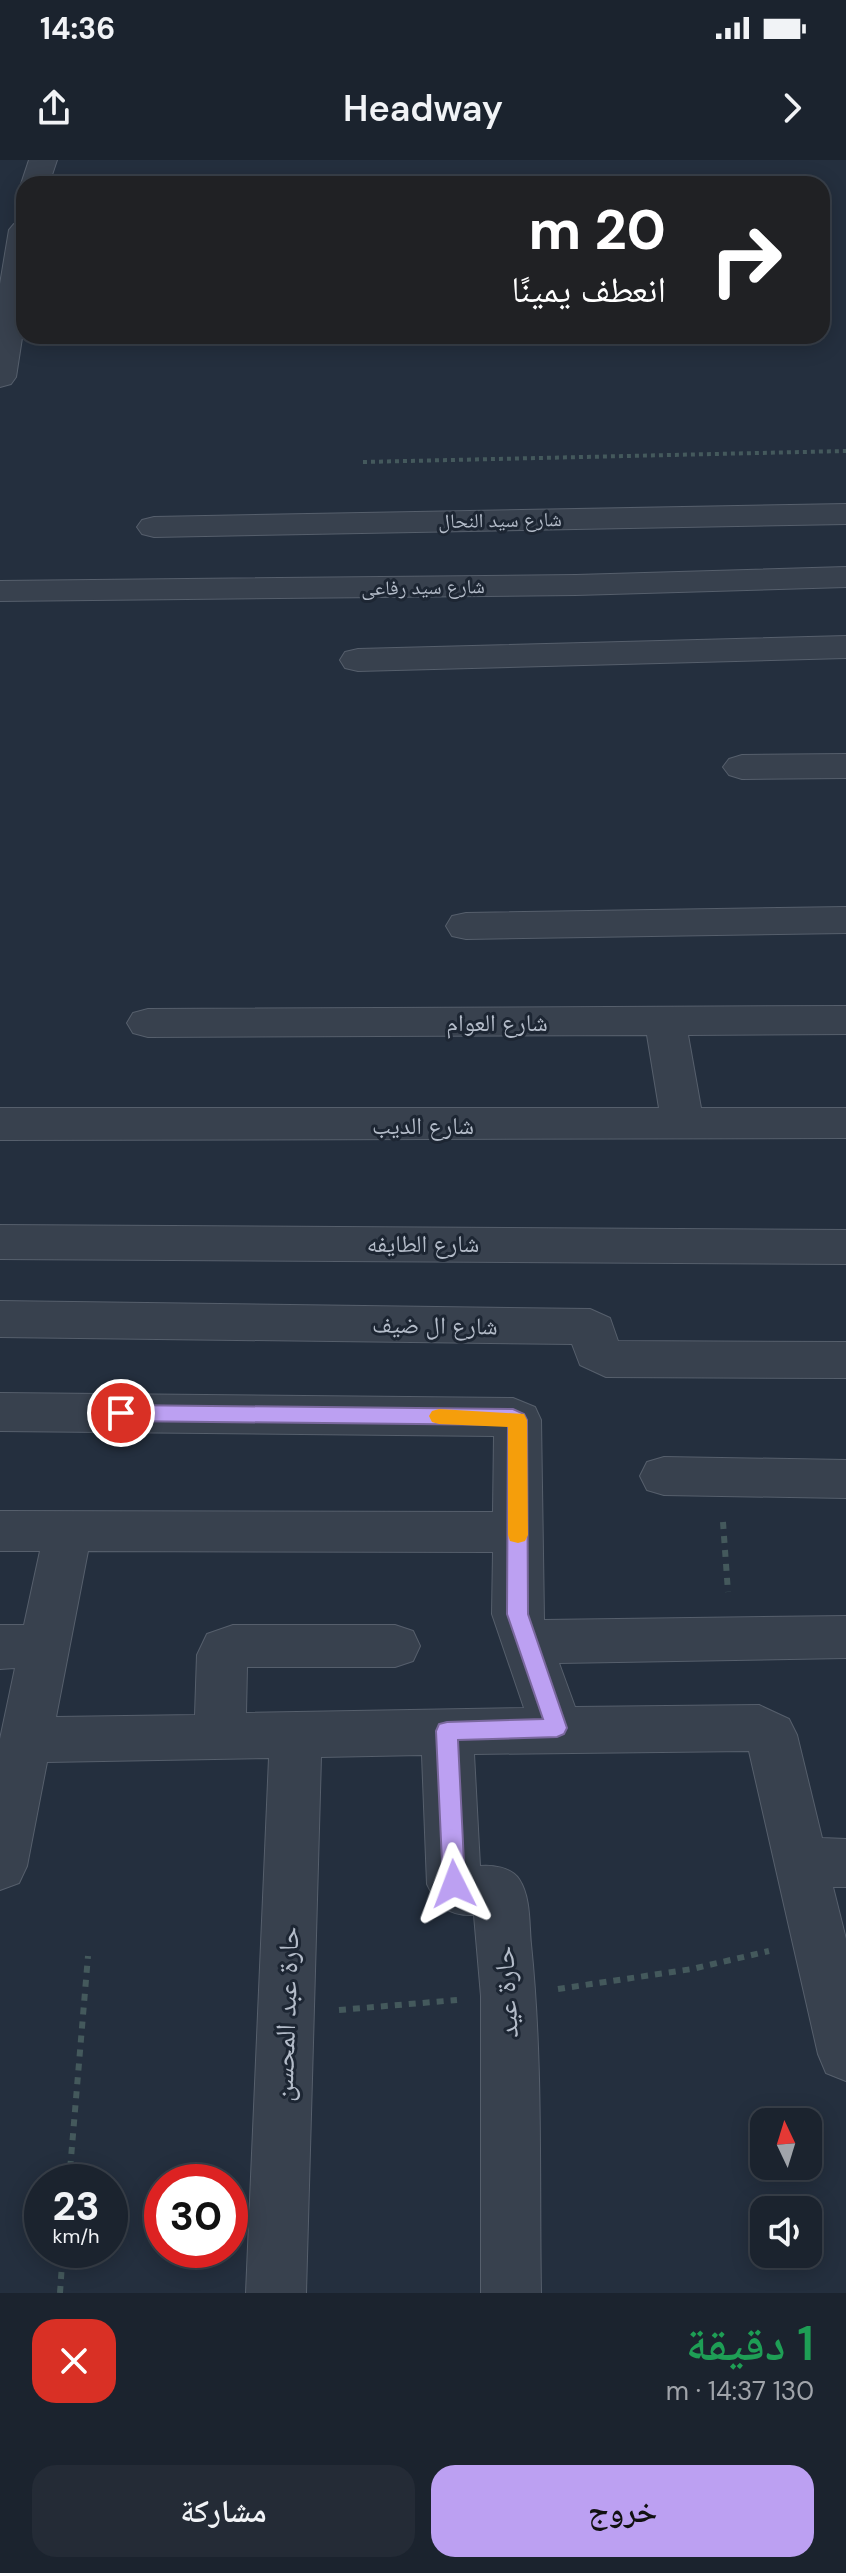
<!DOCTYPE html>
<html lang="ar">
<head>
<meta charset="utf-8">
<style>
	:root { --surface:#1b232e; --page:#242b36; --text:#f1f3f6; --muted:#a0a4aa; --line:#39404a; --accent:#bca0f2 }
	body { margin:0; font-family:"DM Sans","Noto Naskh Arabic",sans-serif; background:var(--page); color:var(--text); direction:rtl; height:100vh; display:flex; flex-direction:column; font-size:30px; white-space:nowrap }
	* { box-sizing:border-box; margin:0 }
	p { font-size:26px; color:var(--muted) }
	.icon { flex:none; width:44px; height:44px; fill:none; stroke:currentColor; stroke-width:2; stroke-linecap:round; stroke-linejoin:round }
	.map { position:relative; height:2133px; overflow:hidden; direction:ltr }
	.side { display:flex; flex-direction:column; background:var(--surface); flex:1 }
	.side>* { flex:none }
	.banner { position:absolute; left:16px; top:16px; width:814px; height:168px; border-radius:24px; box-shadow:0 4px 20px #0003,0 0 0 2px var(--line); direction:rtl; background:#202124; color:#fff; overflow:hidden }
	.needle { width:52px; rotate:356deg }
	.buttons { position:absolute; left:750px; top:1948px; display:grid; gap:16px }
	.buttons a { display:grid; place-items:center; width:72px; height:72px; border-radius:16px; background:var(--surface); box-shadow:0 4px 20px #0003,0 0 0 2px var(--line); font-size:40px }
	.speed { position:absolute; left:24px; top:2004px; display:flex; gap:16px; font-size:40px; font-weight:700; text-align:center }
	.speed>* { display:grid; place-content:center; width:104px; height:104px; border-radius:50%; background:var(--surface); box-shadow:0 4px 20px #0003,0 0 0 2px var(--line); line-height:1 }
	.speed small { font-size:20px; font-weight:400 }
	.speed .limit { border:12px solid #d22; background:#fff; color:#111 }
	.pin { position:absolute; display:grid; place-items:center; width:68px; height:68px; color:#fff; margin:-34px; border:4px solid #fff; border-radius:50%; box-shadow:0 2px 8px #0007 }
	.me { position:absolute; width:88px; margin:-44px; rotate:357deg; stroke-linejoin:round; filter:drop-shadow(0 0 6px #0008) }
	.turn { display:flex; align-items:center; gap:28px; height:168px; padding:0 32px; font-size:36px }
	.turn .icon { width:104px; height:104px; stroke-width:2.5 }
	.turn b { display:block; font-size:56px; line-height:68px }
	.round { display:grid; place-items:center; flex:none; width:84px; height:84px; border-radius:24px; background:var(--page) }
	.summary { display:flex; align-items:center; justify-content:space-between; height:136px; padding:0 32px }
	h1 { font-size:48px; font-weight:600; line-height:60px; color:#1e9e55 }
	.action { display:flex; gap:16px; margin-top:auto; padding:16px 32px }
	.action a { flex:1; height:92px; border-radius:24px; background:var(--accent); color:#111; font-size:32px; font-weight:600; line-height:92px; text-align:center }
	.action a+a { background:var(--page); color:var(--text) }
	.status { display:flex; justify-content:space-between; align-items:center; height:56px; padding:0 40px; background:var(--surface); direction:ltr }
	.status svg { height:22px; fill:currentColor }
	header { display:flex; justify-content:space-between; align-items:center; height:104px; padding:0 32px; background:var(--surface); font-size:36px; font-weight:600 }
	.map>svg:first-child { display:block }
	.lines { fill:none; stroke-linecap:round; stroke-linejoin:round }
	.street-casing { stroke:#565f6c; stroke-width:2 }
	.path-far1 { stroke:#44595c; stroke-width:4; stroke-dasharray:4 4; stroke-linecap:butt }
	.path { stroke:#44595c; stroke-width:6; stroke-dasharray:7 7; stroke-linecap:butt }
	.street { fill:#38414e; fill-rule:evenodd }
	.route { fill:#bca0f2; stroke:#7a689d; stroke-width:2 }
	.slow { fill:#f59e0b }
	.labels { text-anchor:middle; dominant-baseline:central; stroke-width:6; stroke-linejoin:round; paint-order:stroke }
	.far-street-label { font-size:20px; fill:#b4bcc9; stroke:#1d2633 }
	.street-label { font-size:24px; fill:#b4bcc9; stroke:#1d2633 }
	.near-street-label { font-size:28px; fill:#b4bcc9; stroke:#1d2633 }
</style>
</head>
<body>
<div class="status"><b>14:36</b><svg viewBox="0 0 49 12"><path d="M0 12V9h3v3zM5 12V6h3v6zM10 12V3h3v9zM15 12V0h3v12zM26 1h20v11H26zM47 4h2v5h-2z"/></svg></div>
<header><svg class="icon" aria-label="forward" viewBox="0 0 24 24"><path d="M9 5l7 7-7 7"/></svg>Headway<svg class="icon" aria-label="share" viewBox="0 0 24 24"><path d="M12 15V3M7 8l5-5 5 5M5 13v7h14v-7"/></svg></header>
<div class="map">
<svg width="846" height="2133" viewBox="0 0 846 2133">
	<rect width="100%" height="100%" fill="#242f3e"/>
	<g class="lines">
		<defs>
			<path id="street" d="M29,0H57L49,24H24V29L21,24Z
				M24,61V165L16,217L11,224L0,227V124L9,70L14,64Z
				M846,344V364L154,377L142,374L137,367L142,360L154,357Z
				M846,407V427L576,435L0,441V421L576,415Z
				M846,476V498L358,511L345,508L340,500L345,492L358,489Z
				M846,594V618L742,619L729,615L723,607L729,599L742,595Z
				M846,747V773L466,779L452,776L446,766L452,756L466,753Z
				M846,846V874L688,875L701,948H846V978L0,980V948H659L647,875L148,877L133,873L127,863L133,853L148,849Z
				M0,1065L846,1070V1104L0,1099Z
				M0,1141L590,1149L610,1158L618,1181L846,1182V1218L606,1217L580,1205L572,1184L0,1177Z
				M0,1233L513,1238L535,1247L541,1260L544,1460L846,1456V1498L559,1503L575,1547L759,1545L789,1559L797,1575L822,1678L846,1679V1727H833L846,1779V1921L826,1913L818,1894L749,1591L474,1594L480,1706C492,1705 511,1707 519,1719C531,1737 529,1764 531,1784C543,1900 539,2017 541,2133H481V1836L474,1755C449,1756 437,1746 427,1724L422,1595L321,1597L306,2133H246L269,1598L47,1602L27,1706L19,1723L0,1730V1579L15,1508L0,1509V1465H24L40,1391H0V1351L493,1352L494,1276L0,1271ZM88,1391L493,1392L492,1454L524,1548L246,1553L247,1507H395L413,1501L420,1486L413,1471L395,1465H233L207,1474L197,1495L195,1555L56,1557Z
				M664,1297L846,1300V1338L664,1335L647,1330L640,1316L647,1302Z"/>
		</defs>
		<use href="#street" class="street-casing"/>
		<path class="path-far1" d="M363,302L846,291"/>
		<path class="path" d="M723,1362L728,1432
			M558,1829L692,1809L769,1791
			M339,1850L457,1840
			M69,2022L88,1796
			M60,2133L63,2090"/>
		<use href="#street" class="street"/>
	</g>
	<path class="route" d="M121,1245L513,1249L524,1254L527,1260L528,1454L567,1568L564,1574L557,1577L458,1580L465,1724L462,1731L454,1734L446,1731L443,1724L436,1571L439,1564L447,1562L543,1559L507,1454L508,1265L121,1261L114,1258L111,1253L114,1248Z"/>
	<path class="slow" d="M439,1249L524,1254L527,1260L528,1375L525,1381L518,1383L510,1381L508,1375V1267L439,1264L432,1262L429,1256L432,1251Z"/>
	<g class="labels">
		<g class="far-street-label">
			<text transform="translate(500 360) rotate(-1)">شارع سيد النحال</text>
			<text transform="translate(423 427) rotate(-1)">شارع سيد رفاعى</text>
		</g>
		<g class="street-label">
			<text x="497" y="862">شارع العوام</text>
			<text x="423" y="965">شارع الديب</text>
			<text x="423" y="1083">شارع الطايفه</text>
			<text transform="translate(435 1165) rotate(1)">شارع ال ضيف</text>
		</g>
		<g class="near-street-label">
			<text transform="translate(506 1832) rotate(-93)">حارة عيد</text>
			<text transform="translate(286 1854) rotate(-88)">حارة عبد المحسن</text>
		</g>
	</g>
</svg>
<div class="buttons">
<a><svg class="needle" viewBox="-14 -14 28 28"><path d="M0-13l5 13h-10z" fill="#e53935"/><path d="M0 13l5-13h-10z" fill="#a0a4aa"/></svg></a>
<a><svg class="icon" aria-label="sound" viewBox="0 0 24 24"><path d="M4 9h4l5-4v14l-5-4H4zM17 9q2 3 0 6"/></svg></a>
</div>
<div class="speed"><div>23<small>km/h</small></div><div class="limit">30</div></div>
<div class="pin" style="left:121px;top:1253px;background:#d93025"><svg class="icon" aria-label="arrive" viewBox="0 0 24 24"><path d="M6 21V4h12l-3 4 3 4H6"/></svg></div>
<svg class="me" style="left:454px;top:1724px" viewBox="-20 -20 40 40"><path d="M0-17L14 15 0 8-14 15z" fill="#bca0f2" stroke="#fff" stroke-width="4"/></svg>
<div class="banner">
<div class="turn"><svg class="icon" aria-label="right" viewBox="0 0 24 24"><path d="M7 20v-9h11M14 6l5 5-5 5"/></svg><div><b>20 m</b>انعطف يمينًا</div></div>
</div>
</div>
<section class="side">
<div class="summary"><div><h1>1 دقيقة</h1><p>130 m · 14:37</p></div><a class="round" style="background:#d93025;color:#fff"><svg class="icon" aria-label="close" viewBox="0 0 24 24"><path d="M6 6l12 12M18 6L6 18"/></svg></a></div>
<div class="action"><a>خروج</a><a>مشاركة</a></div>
</section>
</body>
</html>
